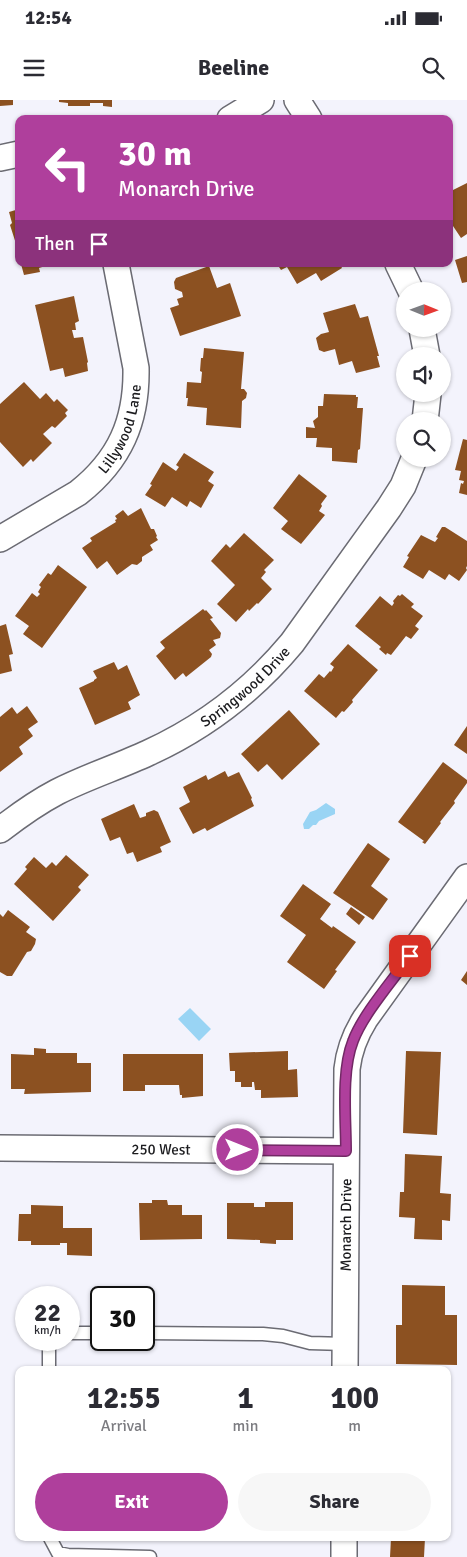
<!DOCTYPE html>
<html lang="en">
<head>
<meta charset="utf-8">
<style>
	:root { --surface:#fff; --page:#f7f7f7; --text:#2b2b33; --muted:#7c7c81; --accent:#af3f9c }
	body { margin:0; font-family:Signika,sans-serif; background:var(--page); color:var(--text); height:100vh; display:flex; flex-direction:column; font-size:19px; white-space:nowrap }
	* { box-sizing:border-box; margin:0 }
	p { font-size:16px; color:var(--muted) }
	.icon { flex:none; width:28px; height:28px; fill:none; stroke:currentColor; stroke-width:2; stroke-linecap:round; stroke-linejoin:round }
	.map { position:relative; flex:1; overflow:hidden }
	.sheet { position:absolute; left:15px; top:1266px; width:436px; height:175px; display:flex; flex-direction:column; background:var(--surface); border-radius:10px; box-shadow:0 1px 4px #0004 }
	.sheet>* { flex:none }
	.top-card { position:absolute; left:15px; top:15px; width:438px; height:152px; border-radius:10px; box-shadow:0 1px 4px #0004; background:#af3f9c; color:#fff; overflow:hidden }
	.needle { width:32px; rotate:91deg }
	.tools { position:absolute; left:396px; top:182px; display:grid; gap:10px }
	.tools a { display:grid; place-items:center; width:55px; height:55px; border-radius:50%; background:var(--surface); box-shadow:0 1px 4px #0004; font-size:25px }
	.speed { position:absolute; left:15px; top:1186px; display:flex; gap:10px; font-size:25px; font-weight:700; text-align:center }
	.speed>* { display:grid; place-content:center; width:65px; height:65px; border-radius:50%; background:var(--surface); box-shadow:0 1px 4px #0004; line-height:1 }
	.speed small { font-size:12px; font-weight:400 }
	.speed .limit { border:2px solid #111; border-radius:8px; background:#fff; color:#111 }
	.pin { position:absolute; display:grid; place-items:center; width:42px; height:42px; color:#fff; margin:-21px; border-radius:10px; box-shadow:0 2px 8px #0006 }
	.me { position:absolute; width:55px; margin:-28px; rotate:90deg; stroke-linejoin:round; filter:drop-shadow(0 0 4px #0008) }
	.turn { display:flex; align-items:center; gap:18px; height:105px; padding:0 20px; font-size:22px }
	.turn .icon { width:65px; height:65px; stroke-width:2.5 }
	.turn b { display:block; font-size:35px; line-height:42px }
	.then { display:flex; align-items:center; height:48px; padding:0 20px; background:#0003; gap:10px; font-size:19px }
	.eta { display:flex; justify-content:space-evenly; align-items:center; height:85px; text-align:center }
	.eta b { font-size:30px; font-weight:700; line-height:35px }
	.action { display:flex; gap:10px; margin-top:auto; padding:10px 20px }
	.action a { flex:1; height:58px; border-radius:30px; background:var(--accent); color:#fff; font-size:20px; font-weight:700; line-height:58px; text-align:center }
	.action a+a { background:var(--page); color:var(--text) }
	.status { display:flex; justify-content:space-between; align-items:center; height:35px; padding:0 25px; background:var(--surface); direction:ltr }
	.status svg { height:14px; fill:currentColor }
	header { display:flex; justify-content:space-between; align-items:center; height:65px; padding:0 20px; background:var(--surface); font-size:22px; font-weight:700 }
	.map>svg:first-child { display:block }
	.water { fill:#99d4f4 }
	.building { fill:#8c5121 }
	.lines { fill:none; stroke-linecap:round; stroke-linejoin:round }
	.service-casing { stroke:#6b6b73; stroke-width:15 }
	.minor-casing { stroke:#6b6b73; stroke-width:28 }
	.service { stroke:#fff; stroke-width:12 }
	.minor { stroke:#fff; stroke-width:25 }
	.route-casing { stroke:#722965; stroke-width:12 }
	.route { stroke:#af3f9c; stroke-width:9 }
	.labels { text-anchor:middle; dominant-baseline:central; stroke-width:5; stroke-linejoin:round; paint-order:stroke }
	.street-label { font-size:15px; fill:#1b1b1e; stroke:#fff }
</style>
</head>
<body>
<div class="status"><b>12:54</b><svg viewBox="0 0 49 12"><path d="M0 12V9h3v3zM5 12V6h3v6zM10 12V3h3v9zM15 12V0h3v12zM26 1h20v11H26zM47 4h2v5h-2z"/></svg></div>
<header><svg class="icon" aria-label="menu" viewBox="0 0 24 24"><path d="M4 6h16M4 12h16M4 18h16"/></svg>Beeline<svg class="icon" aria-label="search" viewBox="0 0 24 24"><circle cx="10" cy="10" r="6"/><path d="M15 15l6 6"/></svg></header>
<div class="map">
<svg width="467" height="1457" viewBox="0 0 467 1457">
	<rect width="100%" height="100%" fill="#f3f3fc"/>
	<path class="water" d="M326,703L335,709V714L319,721L316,725H313L309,729H304L303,724L310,712L316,710Z
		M190,908L211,929L199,941L178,919Z"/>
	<path class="building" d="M0,0H13V5L0,6Z
		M59,0H112V7L103,6V3H90V6H68V3L59,2Z
		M467,83V134L461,138L453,126L450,127L449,125V92Z
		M19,109V150H18L10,125L12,123L9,112Z
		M467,156V182L462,183L455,160Z
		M21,164H52L39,168L40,172L24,175Z
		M277,164H340L342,168L321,181L316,173L297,184L287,167L281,170Z
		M209,166L217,188L230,183L241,216L180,236L170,208L179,205L177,199L183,197L182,192L175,189L174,182L176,178Z
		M74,196L79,221L75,223L76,230H72L74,238L83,237L88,262L87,263L88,271L65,277L63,268L50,271L35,205Z
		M355,204L360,218L368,216L379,256H377L380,267L356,273L352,261L339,265L335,249L324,252L319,250L316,238L321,234L329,232L323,213Z
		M204,248L244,252L241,289H244L247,293L246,298L242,301L241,328L206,325L207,308L187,306L188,298H186L187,282L201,283L202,272L200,271L201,258H203Z
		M24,282L40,299L46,293L54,302L57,299L68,310L65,313L67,316L55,328L52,326L43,334L52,343L33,362L31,359L23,367L0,342V304Z
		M324,294L356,295V297H358L357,308H363L360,349L358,350L357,363L332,361V348L316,347L317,338H306V327L315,328L313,321L318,317V306H323Z
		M463,339L467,340V395L459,393L461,383L463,384L464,381L459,380L461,371L455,370Z
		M184,353L214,372L208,381L214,385L201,408L190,401L187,407L172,397L165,407L145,395L152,385L150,384L163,362L176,371L179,367L176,365Z
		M299,374L327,396L321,404L322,406L319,411L325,415L301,444L281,429L288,421L273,408Z
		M141,408L151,429H154L157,436L156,437L158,440L150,445L153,450L142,457V461L137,465L132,464L117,475L107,461L97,469L82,448L92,441L90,438L116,422L115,420L117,419L115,416L123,410L128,416Z
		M442,427H445L467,441V466L466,468L467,470L459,481L449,474L445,480L429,470L423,479L403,467L409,457L407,456L421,435L435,442L438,438L436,437Z
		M244,433L274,460L264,470L266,472L261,478L272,489L258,504L257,503L249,511L248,509L236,522L217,504L235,485L211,461L226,444L230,448Z
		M58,465L87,487L42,548L23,534L29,526L15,516L32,493L37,497L40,494L38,492L41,487L39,485L48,473L51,475Z
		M402,494L414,504L411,507L423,516L415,526L419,529L411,539L406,536L391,555L387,553L386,555L379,549L381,547L355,526L380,496L392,506L394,503L393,501L398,495L400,496Z
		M203,509L205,511L206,510L213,518L210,519L221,533L220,538L213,540L216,545L209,550L212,554L211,557L186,577L183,573L175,580L156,556L165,548L160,542Z
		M6,524L13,554L9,555L12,571L0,574V526Z
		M348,544L378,570L352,600L353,602L344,612L342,611L336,618L304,591L319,574L324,578L330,571L331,572L334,567L330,564Z
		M114,562L118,570L127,565L140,595L128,602L131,609L95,625L79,588L94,581V580L97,578L93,571Z
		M27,606L38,622L28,629L33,636L19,647L23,654L0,672V617L12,607L17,614Z
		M289,610L320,644L282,680L267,664L258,672L241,654Z
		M467,626V654L454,645Z
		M443,662L467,680V683L454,701L455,703L440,722L441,723L425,744L422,742L424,741L398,722Z
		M225,671L228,677L239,672L252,698L251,699L254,706L207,731L205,728L193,734L179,708L190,702L183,687L206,675L208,680Z
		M134,704L140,718L146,716V713L154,710L158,712L171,742L160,747L162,752L137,762L133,752L127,754L120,737L110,741L101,719Z
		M368,743L390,759L371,786L388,799L373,820L333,793Z
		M66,755L89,775L78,787L81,790L53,821L14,784L27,769L25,767L34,757L46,768L52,762L56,766Z
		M303,784L331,804L320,819L332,828L333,826L356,842L335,870L337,871L324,889L287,862L306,835L280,816Z
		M351,807L365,817L359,825L346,814Z
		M8,810L30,827L26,832L36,839L35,844L31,851L27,852L12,876H7L0,872V814L3,817Z
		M467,871V885L461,880Z
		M34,948L46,949V953H77V963H91V992L24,994L25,989H11V954L34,955Z
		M288,951V970L297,969L298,997L261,998V990H255L254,982H252V987H241V982H235V971H230L229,953Z
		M406,951L441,952L437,1035L403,1033Z
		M123,954H203V996L182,998V995H180L179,985H145V991H123Z
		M405,1054L442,1056L440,1093L451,1094L450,1121L442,1120V1140L414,1139L415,1118L399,1117L400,1092H404Z
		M152,1100H167L168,1105H182V1115H202V1139L140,1140L139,1103H152Z
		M265,1102H293V1140H276V1144L260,1143V1140L227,1139V1103H254V1107H265Z
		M31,1105L63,1106V1128H92V1156L67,1155V1143H60V1145H31V1141H18L19,1114H31Z
		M402,1185L445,1186V1215H457V1265L396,1264V1225H402Z
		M391,1438H425L424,1457H390Z"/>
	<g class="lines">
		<defs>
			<path id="service" d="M69,1233H101
				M144,1233L263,1234L283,1236L310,1243L345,1244
				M49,1270V1240
				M50,1438L58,1453L68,1455L150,1457"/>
			<g id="minor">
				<path d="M297,0L309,19"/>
				<path d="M230,19L261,0"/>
				<path d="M0,58L19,54"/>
				<path d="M398,164L411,191"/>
				<path d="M422,229L427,256"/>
				<path d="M425,321L428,294"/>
				<path id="s1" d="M0,439L78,393C120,360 137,321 136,268L116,164"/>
				<path id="s2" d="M0,730C18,716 36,703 57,692C86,677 118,667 148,653C205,627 252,591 292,543L389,408L403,386L414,359"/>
				<path id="s3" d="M0,1048L346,1051"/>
				<path id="s4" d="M345,1270L347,969C349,950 355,935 365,919L467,777"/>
				<path d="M344,1457V1438"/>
			</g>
		</defs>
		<use href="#service" class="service-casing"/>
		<use href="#minor" class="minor-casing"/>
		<use href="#service" class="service"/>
		<use href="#minor" class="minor"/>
	</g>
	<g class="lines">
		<defs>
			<path id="route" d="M238,1050L346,1051C346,1019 341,971 353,941C363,914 393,880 410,856"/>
		</defs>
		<use href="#route" class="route-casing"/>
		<use href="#route" class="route"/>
	</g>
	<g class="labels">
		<g class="street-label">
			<text stroke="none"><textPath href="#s1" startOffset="170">Lillywood Lane</textPath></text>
			<text stroke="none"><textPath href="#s2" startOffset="286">Springwood Drive</textPath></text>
			<text stroke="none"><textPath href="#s3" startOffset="161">250 West</textPath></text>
			<text stroke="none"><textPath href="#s4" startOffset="145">Monarch Drive</textPath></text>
		</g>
	</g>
</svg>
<div class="tools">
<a><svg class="needle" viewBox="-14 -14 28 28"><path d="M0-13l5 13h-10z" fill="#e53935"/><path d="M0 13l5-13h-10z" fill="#7c7c81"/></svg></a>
<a><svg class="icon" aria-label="sound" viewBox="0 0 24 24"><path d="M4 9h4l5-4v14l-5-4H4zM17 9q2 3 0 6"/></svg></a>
<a><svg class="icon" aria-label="search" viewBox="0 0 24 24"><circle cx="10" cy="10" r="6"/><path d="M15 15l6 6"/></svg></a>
</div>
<div class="speed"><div>22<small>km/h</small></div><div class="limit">30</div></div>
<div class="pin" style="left:410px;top:856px;background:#d93025"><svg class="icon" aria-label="arrive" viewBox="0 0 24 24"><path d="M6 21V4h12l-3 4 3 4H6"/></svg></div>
<svg class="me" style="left:238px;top:1050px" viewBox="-20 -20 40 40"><circle r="17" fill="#af3f9c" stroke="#fff" stroke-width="3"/><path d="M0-11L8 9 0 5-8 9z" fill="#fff"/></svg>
<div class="top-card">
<div class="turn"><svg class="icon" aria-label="left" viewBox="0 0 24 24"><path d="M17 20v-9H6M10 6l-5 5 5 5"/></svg><div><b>30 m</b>Monarch Drive</div></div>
<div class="then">Then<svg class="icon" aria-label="arrive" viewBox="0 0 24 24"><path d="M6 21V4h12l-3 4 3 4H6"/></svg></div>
</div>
<section class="sheet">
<div class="eta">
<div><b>12:55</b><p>Arrival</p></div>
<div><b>1</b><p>min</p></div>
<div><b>100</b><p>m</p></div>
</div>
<div class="action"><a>Exit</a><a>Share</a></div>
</section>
</div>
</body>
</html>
